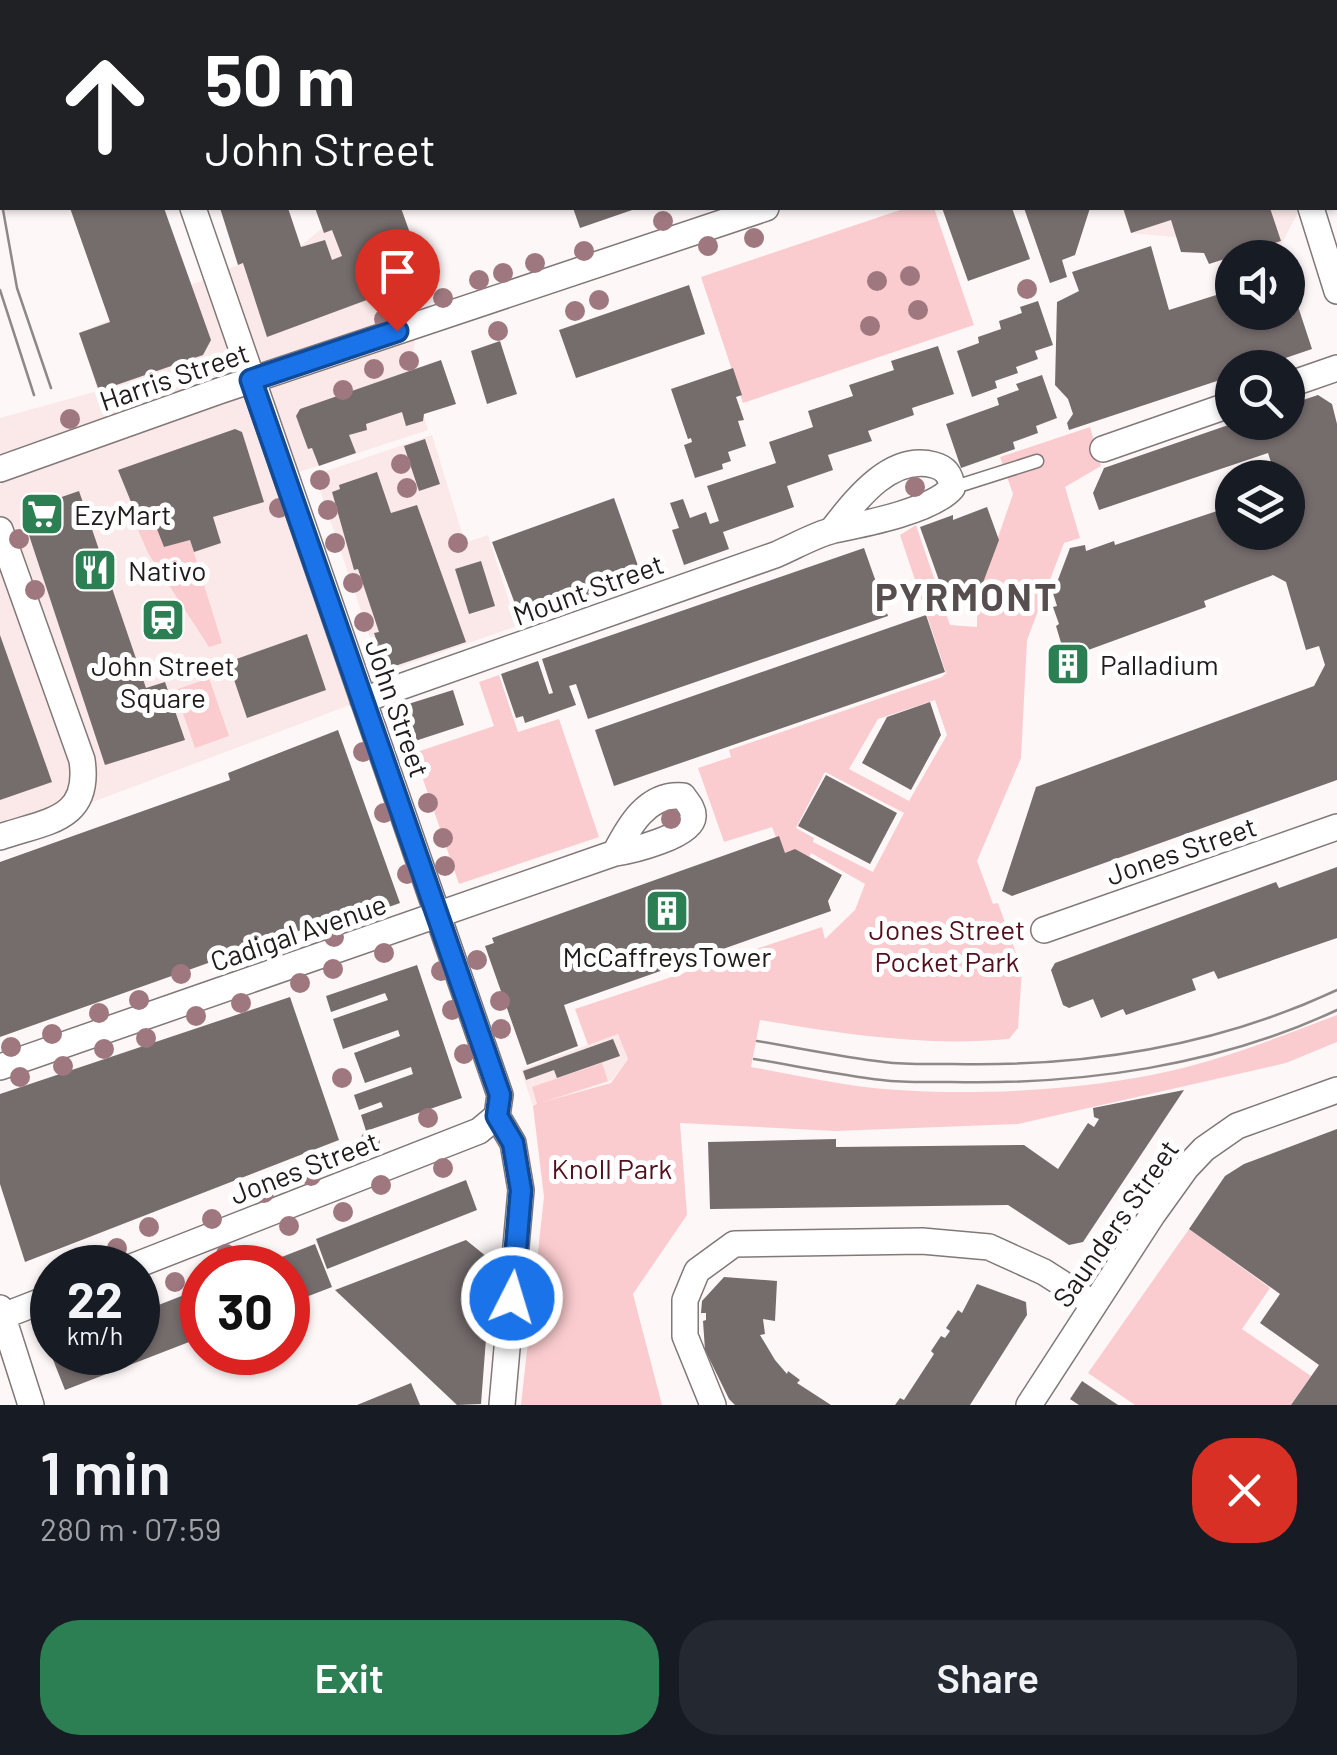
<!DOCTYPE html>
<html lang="en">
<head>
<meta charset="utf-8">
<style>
	:root { --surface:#171b24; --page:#242831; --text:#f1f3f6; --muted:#9ea1a6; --accent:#2c7f52 }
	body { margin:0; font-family:Barlow,sans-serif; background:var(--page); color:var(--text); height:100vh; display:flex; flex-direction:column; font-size:38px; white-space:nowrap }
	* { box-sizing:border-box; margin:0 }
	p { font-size:32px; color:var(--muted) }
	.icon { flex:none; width:55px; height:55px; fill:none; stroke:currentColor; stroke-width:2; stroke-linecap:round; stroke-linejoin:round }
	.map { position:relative; height:1405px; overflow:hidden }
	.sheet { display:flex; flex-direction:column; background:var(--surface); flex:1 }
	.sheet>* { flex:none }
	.hud { position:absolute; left:0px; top:0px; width:1338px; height:210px; box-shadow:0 2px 8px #0004; background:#202124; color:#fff; overflow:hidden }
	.tools { position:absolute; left:1215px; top:240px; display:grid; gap:20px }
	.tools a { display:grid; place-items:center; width:90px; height:90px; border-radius:50%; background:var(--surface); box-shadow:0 2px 8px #0004; font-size:50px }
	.speed { position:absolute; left:30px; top:1245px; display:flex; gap:20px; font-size:50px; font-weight:700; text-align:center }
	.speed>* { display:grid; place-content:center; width:130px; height:130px; border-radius:50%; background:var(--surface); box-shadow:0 2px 8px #0004; line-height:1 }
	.speed small { font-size:25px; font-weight:400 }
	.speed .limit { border:15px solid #d22; background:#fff; color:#111 }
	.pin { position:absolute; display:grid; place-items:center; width:85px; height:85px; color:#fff; margin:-102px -42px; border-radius:50% 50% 50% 0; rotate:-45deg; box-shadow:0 0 10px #0007 }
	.pin .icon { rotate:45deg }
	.me { position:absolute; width:110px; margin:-55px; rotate:5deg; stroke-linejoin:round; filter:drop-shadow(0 0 8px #0008) }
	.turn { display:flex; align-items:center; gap:35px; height:210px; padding:0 40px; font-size:45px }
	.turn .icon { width:130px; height:130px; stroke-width:2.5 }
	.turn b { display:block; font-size:70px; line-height:85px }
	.round { display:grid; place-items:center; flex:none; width:105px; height:105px; border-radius:40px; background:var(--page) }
	.headline { display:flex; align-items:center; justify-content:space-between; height:170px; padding:0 40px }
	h1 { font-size:60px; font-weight:600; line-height:75px }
	.button { display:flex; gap:20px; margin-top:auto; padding:20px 40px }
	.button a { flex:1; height:115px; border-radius:40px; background:var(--accent); color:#fff; font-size:40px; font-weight:600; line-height:115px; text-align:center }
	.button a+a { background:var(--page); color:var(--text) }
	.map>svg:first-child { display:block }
	.built { fill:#fbe8e8 }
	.green { fill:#fbcccf; fill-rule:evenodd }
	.building { fill:#756c6c }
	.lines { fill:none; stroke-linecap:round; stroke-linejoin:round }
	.lane-casing { stroke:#817878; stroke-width:15 }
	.street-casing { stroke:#817878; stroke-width:28 }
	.lane { stroke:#fff; stroke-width:12 }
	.street { stroke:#fff; stroke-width:25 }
	.tram { stroke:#8e8989; stroke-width:2.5 }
	.tree { fill:#9f787f }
	.route-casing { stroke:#114b97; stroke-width:25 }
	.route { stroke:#1a73e8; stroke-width:18 }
	.labels { text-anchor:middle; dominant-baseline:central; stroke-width:10; stroke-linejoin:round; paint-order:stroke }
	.street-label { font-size:28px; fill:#201c1c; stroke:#fff }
	.poi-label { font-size:28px; fill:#201c1c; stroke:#fff; text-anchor:start }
	.park-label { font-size:28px; fill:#52101d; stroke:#fff }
	.district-label { font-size:38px; font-weight:bold; letter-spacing:2.5px; fill:#574f4f; stroke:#fff }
</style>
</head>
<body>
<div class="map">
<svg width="1337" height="1405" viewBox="0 0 1337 1405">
	<rect width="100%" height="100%" fill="#fef7f7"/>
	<path class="built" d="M503,0H934L935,2H504Z
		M346,208H401L426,278L410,370L428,430L284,477L363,700L0,837V418L98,391L79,333L238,265L301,246Z
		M1128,208H1300L1280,247L1131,233Z
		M432,435L465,543L488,535L517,626L382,673L315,475Z
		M619,1033L628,1059L611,1081L533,1106L521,1070Z"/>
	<path class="green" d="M906,208H934L974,325L743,403L701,277Z
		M1090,427L1101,466L1065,487L1080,538L1064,543L1027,640L1021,758L977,861L993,904L998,903L1022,970L1018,1028L1009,1039C926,1047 842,1034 760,1020L751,1067C786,1073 821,1081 857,1086C948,1098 1080,1092 1170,1071C1227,1058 1282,1036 1337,1015V1042L1286,1063L1018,1124L835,1131L680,1123L687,1215L633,1294L662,1405H521L544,1197L533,1106L537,1104L532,1087L602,1063L608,1081L543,1102L611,1083L628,1059L618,1034L588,1045L575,1009L822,927L825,939L855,910L865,884L811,853L808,860L783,855L772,827L724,842L698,768L731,757L729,750L942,677L946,673L900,535L916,525L950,625L977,627V598L1013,494L1000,457ZM935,700L947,735L909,801L849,769L878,719ZM825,772L904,813L873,872L813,842L814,838L796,828Z
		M151,514L164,547L190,540L222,643L209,647L148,553L138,530L143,528L138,519Z
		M499,675L518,732L559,719L599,837L459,884L414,753L494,726L479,682Z
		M209,678L229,736L195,748L175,690Z
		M1189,1229L1270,1288L1242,1329L1311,1376L1291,1405H1135L1088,1373Z"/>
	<path class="building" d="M70,208H164L211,340L203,355L99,391L79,333L110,322Z
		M220,208H288L301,247L325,240L332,260L342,256L332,230L324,233L315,208H401L426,278L267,337L243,263L238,265Z
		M573,208H638L580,228Z
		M942,208H1012L1030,259L968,281Z
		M1024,208H1090L1075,255L1062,260L1067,277L1050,283Z
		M1123,208H1270L1281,241L1209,264L1204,253L1181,252L1171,220L1131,233Z
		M1151,246L1169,310L1232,290V312H1288V276L1312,349L1256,368H1232V376L1069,430L1067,423L1073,414L1068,399L1055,385L1057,302L1079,291L1072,272Z
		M689,285L705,334L576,378L559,330Z
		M1038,301L1053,345L1035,351L1038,359L1016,367L1018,373L995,381L997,388L972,397L957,351L979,343L978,337L1001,329L999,321L1022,313L1020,307Z
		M500,341L517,394L487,404L471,351Z
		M938,346L954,394L912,408L914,415L868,431L872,441L828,455L833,470L787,486L794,507L723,532L729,549L684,565L672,530L679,528L670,503L683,499L690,518L706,512L710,524L719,521L707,486L776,463L769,442L813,427L808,411L853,396L849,385L894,370L891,361Z
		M441,360L456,404L424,414L423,421L406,426L402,412L366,424L367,430L349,435L356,453L319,466L312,448L308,449L296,416L300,409Z
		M733,368L742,395L736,397L744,420L738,421L746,446L728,452L731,461L722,464L723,469L695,478L684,445L692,442L691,438L688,439L671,389Z
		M1042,375L1057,418L1036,426L1038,433L1013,442L1015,449L961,468L946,424L999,405L997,398L1019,390L1016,384Z
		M1318,395L1332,404L1337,424V780L1012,896L1002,891L1036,787L1314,686L1325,665L1319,646L1306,650L1286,582L1273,575L1204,601L1206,607L1080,653L1079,662L1068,668L1056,660L1057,650L1062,646L1056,626L1059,624L1053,607L1057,606L1053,593L1070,548L1085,545L1086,551L1114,541L1115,545L1232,506V532H1288V478H1276L1268,453L1099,510L1093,493L1104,468L1237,422H1288V405Z
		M235,429L242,432L264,502L213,517L221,543L194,552L190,540L164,547L151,514L138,519L118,470Z
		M425,439L440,484L419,491L404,446Z
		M377,472L391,513L417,505L466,642L386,669L374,633L379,632L358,569L354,570L332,492L340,489L339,485Z
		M79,491L146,688L165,682L185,740L105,765L21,511Z
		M614,498L642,577L521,620L492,542Z
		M987,507L999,540L981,588L946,600L920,527L953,515V520Z
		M864,548L888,616L588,719L576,684L569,686L576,705L525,723L523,716L516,718L501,674L538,661L549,694L553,693L542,659Z
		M481,561L495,606L469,614L455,569Z
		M926,615L945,672L614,786L595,730Z
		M307,634L326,690L247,718L228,662Z
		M0,635L52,782L0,800Z
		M453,690L464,725L412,742L403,713L405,705Z
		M930,702L941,735L911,790L862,763L887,717Z
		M338,730L400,903L338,925L335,918L0,1037V862L230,780L228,773Z
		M826,775L897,813L870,864L798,826Z
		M779,836L785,853L795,849L842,875L828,901L831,911L564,1005L578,1046L527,1065L485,946L494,943L492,938Z
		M1337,867V938L1218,979L1214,971L1192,979L1196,990L1126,1015L1123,1009L1101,1018L1093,999L1069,1008L1063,1005L1051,970L1055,963L1276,882L1279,888Z
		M417,965L462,1098L366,1131L361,1115L383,1107L381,1102L359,1110L354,1095L413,1074L412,1071L411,1067L365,1083L354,1053L400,1036L398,1030L343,1049L333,1019L388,1000L385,993L331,1012L326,996Z
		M290,997L339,1140L25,1262L0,1184V1094Z
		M613,1039L620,1056L557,1078L554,1070L526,1080L523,1071Z
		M1184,1090L1083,1242L1069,1245L1008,1205L710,1209L708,1142L836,1139V1147L1024,1145L1058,1169L1088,1123L1094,1127L1099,1119L1094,1117L1093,1108Z
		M1337,1129V1405H1291L1319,1365L1260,1323L1280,1294L1189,1229L1225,1176L1244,1164Z
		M466,1180L477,1210L327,1269L316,1239Z
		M466,1240L492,1261L481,1404L457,1405L335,1290Z
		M315,1244L332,1287L288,1304V1268L256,1267Z
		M724,1277L777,1281L775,1321L763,1319L765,1334L760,1335L775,1360L787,1374L788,1371L800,1380L797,1383L831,1405H735L729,1399L705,1350L703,1321L706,1320V1313H701L702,1301Z
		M977,1284L1026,1302L1027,1315L970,1405H895L900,1398L904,1400L934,1354L931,1351L941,1336L945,1338L950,1331L946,1328L958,1310L962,1313Z
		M202,1288V1337L65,1390L48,1347L52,1345V1352H138V1313Z
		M1082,1381L1118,1405H1079L1070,1399Z
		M411,1383L420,1405H357Z"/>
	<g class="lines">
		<defs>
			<path id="lane" d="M952,488L1037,461"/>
			<path id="street" d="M1246,0L1247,2
				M157,2L165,0
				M1335,16L1337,15
				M0,29L2,28
				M1335,184L1337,183
				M193,208L500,1095L497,1116
				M1311,208L1337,291
				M1288,385L1337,368
				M1103,449L1232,404
				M0,469L219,391L766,208
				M0,530L82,760C91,821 46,821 0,837
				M363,700L775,555C794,547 814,535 834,530C864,524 932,511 952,488C951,476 946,468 934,465C890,453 855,501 832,530
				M1044,930L1337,827
				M0,1067L615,853C631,851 692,836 693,817C694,809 687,802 683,796C647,793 629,826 615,853
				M497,1116L513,1143L521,1190L502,1405
				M129,1268L479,1131L497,1116
				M0,1308L31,1405
				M3,1316L52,1297
				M713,1405L685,1336V1300L697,1271L734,1244L922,1241L989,1247L1044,1272L1094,1304
				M1029,1405L1153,1214L1186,1168L1204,1149L1237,1126L1337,1090"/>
		</defs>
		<use href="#lane" class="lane-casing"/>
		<use href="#street" class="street-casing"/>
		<use href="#lane" class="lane"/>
		<use href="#street" class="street"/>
		<path class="tram" d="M0,193L17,288L51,388
			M0,290L34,395
			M757,1041C799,1048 842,1057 884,1062C907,1065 930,1064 953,1064C1084,1067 1217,1046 1337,990
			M754,1059C797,1066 839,1075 882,1080C904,1083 928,1082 951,1082C1081,1085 1218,1066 1337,1010"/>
	</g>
	<g class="tree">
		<circle cx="663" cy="221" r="10"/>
		<circle cx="754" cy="238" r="10"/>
		<circle cx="708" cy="246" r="10"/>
		<circle cx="584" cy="251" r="10"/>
		<circle cx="535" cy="263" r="10"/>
		<circle cx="503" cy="273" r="10"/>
		<circle cx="910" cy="276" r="10"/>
		<circle cx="479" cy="280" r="10"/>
		<circle cx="877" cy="281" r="10"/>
		<circle cx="1027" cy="289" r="10"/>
		<circle cx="443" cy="298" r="10"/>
		<circle cx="599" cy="300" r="10"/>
		<circle cx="918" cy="310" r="10"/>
		<circle cx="575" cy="311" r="10"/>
		<circle cx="384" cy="319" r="10"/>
		<circle cx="870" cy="326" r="10"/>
		<circle cx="498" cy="331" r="10"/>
		<circle cx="409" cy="361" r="10"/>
		<circle cx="374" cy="369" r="10"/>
		<circle cx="145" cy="390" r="10"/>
		<circle cx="343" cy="390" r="10"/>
		<circle cx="70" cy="419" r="10"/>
		<circle cx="401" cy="464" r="10"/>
		<circle cx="320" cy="480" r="10"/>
		<circle cx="915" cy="487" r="10"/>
		<circle cx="407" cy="488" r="10"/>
		<circle cx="279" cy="508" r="10"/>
		<circle cx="328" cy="510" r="10"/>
		<circle cx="19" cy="539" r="10"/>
		<circle cx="335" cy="543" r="10"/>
		<circle cx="458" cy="543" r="10"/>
		<circle cx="353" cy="583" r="10"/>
		<circle cx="35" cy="590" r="10"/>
		<circle cx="364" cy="622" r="10"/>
		<circle cx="371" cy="649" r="10"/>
		<circle cx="363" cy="752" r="10"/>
		<circle cx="428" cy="803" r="10"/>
		<circle cx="384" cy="813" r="10"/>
		<circle cx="671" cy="819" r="10"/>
		<circle cx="443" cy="838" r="10"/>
		<circle cx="445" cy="866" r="10"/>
		<circle cx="407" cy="874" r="10"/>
		<circle cx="334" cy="937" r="10"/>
		<circle cx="278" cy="947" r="10"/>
		<circle cx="384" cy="953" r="10"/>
		<circle cx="477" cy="960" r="10"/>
		<circle cx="333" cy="969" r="10"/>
		<circle cx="441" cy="971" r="10"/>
		<circle cx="181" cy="974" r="10"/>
		<circle cx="300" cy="983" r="10"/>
		<circle cx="139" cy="1000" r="10"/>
		<circle cx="500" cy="1001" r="10"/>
		<circle cx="241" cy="1003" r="10"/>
		<circle cx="452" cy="1010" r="10"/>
		<circle cx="99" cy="1013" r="10"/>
		<circle cx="196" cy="1016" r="10"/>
		<circle cx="501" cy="1029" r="10"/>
		<circle cx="52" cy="1034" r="10"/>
		<circle cx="146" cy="1038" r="10"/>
		<circle cx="11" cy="1047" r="10"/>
		<circle cx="104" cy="1049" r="10"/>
		<circle cx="464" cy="1054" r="10"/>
		<circle cx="63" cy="1066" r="10"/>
		<circle cx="20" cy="1077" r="10"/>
		<circle cx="342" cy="1078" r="10"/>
		<circle cx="428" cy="1118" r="10"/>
		<circle cx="370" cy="1141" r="10"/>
		<circle cx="443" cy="1168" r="10"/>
		<circle cx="311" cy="1176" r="10"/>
		<circle cx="381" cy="1185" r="10"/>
		<circle cx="264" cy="1193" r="10"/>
		<circle cx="343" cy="1212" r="10"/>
		<circle cx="212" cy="1219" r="10"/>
		<circle cx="289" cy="1226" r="10"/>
		<circle cx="149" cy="1227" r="10"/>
		<circle cx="117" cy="1248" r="10"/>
		<circle cx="226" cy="1254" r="10"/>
		<circle cx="175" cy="1282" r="10"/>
	</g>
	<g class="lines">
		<defs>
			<path id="route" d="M397,331L251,380L500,1095L497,1116L513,1143L521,1190L512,1298"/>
		</defs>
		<use href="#route" class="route-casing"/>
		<use href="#route" class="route"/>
	</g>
	<defs>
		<symbol id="supermarket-square" viewBox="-11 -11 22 22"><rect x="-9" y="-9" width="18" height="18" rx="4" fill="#2c7f52" stroke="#fff"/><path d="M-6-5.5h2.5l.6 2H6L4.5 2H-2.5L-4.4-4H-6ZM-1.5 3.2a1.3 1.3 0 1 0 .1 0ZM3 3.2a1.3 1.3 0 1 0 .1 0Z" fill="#fff"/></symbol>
		<symbol id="restaurant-square" viewBox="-11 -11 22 22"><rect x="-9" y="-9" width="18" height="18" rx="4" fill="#2c7f52" stroke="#fff"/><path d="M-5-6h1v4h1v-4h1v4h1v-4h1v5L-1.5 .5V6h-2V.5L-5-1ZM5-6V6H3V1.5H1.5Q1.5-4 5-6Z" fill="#fff"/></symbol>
		<symbol id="station-square" viewBox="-11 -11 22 22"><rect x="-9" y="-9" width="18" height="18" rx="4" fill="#2c7f52" stroke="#fff"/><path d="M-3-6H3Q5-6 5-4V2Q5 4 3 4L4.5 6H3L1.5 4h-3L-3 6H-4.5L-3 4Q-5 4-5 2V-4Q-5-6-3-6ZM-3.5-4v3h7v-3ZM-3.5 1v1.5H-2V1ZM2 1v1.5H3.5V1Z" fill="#fff"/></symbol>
		<symbol id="building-square" viewBox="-11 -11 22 22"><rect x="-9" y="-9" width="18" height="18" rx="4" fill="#2c7f52" stroke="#fff"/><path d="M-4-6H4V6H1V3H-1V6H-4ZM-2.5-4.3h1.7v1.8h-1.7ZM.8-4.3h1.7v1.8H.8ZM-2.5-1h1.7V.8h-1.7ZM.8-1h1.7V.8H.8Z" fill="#fff"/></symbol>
	</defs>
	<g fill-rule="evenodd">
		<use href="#supermarket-square" x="17" y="489" width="50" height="50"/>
		<use href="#restaurant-square" x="70" y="545" width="50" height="50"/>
		<use href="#station-square" x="138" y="595" width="50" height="50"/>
		<use href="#building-square" x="1043" y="639" width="50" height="50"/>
		<use href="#building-square" x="642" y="886" width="50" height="50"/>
	</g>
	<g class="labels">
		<g class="street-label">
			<text transform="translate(174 376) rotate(-19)">Harris Street</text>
			<text transform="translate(588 589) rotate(-20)">Mount Street</text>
			<text transform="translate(398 708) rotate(71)">John Street</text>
			<text transform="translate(1181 850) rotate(-19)">Jones Street</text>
			<text transform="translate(298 932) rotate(-19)">Cadigal Avenue</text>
			<text transform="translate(304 1167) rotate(-21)">Jones Street</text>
			<text transform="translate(1115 1223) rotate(-55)">Saunders Street</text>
		</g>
		<g class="poi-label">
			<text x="74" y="514">EzyMart</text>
			<text x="128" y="570">Nativo</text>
			<text x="1100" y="664">Palladium</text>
			<text x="163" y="665" text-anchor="middle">John Street<tspan x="163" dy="32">Square</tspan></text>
			<text x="667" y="956" text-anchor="middle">McCaffreysTower</text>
		</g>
		<g class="park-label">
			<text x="947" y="929">Jones Street<tspan x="947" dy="32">Pocket Park</tspan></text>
			<text x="612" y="1168">Knoll Park</text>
		</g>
		<g class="district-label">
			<text x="967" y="596">PYRMONT</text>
		</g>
	</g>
</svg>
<div class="tools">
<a><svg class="icon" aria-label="sound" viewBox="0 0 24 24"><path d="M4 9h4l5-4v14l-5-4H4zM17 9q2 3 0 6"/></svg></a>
<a><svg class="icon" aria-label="search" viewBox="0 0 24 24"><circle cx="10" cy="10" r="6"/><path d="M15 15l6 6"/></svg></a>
<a><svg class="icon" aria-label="layers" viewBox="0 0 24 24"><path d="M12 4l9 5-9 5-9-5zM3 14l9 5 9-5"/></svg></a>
</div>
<div class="speed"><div>22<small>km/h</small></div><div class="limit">30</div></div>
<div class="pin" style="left:397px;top:331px;background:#d93025"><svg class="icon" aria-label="arrive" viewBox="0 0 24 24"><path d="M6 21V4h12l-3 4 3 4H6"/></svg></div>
<svg class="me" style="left:512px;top:1298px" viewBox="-20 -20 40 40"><circle r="17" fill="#1a73e8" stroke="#fff" stroke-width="3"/><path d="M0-11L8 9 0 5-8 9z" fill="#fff"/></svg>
<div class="hud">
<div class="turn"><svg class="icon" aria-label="ahead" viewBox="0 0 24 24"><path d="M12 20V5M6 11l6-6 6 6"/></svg><div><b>50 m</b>John Street</div></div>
</div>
</div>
<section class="sheet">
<div class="headline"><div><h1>1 min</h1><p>280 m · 07:59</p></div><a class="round" style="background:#d93025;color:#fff"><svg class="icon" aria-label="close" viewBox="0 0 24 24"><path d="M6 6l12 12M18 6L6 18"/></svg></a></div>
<div class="button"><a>Exit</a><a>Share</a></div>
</section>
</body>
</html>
